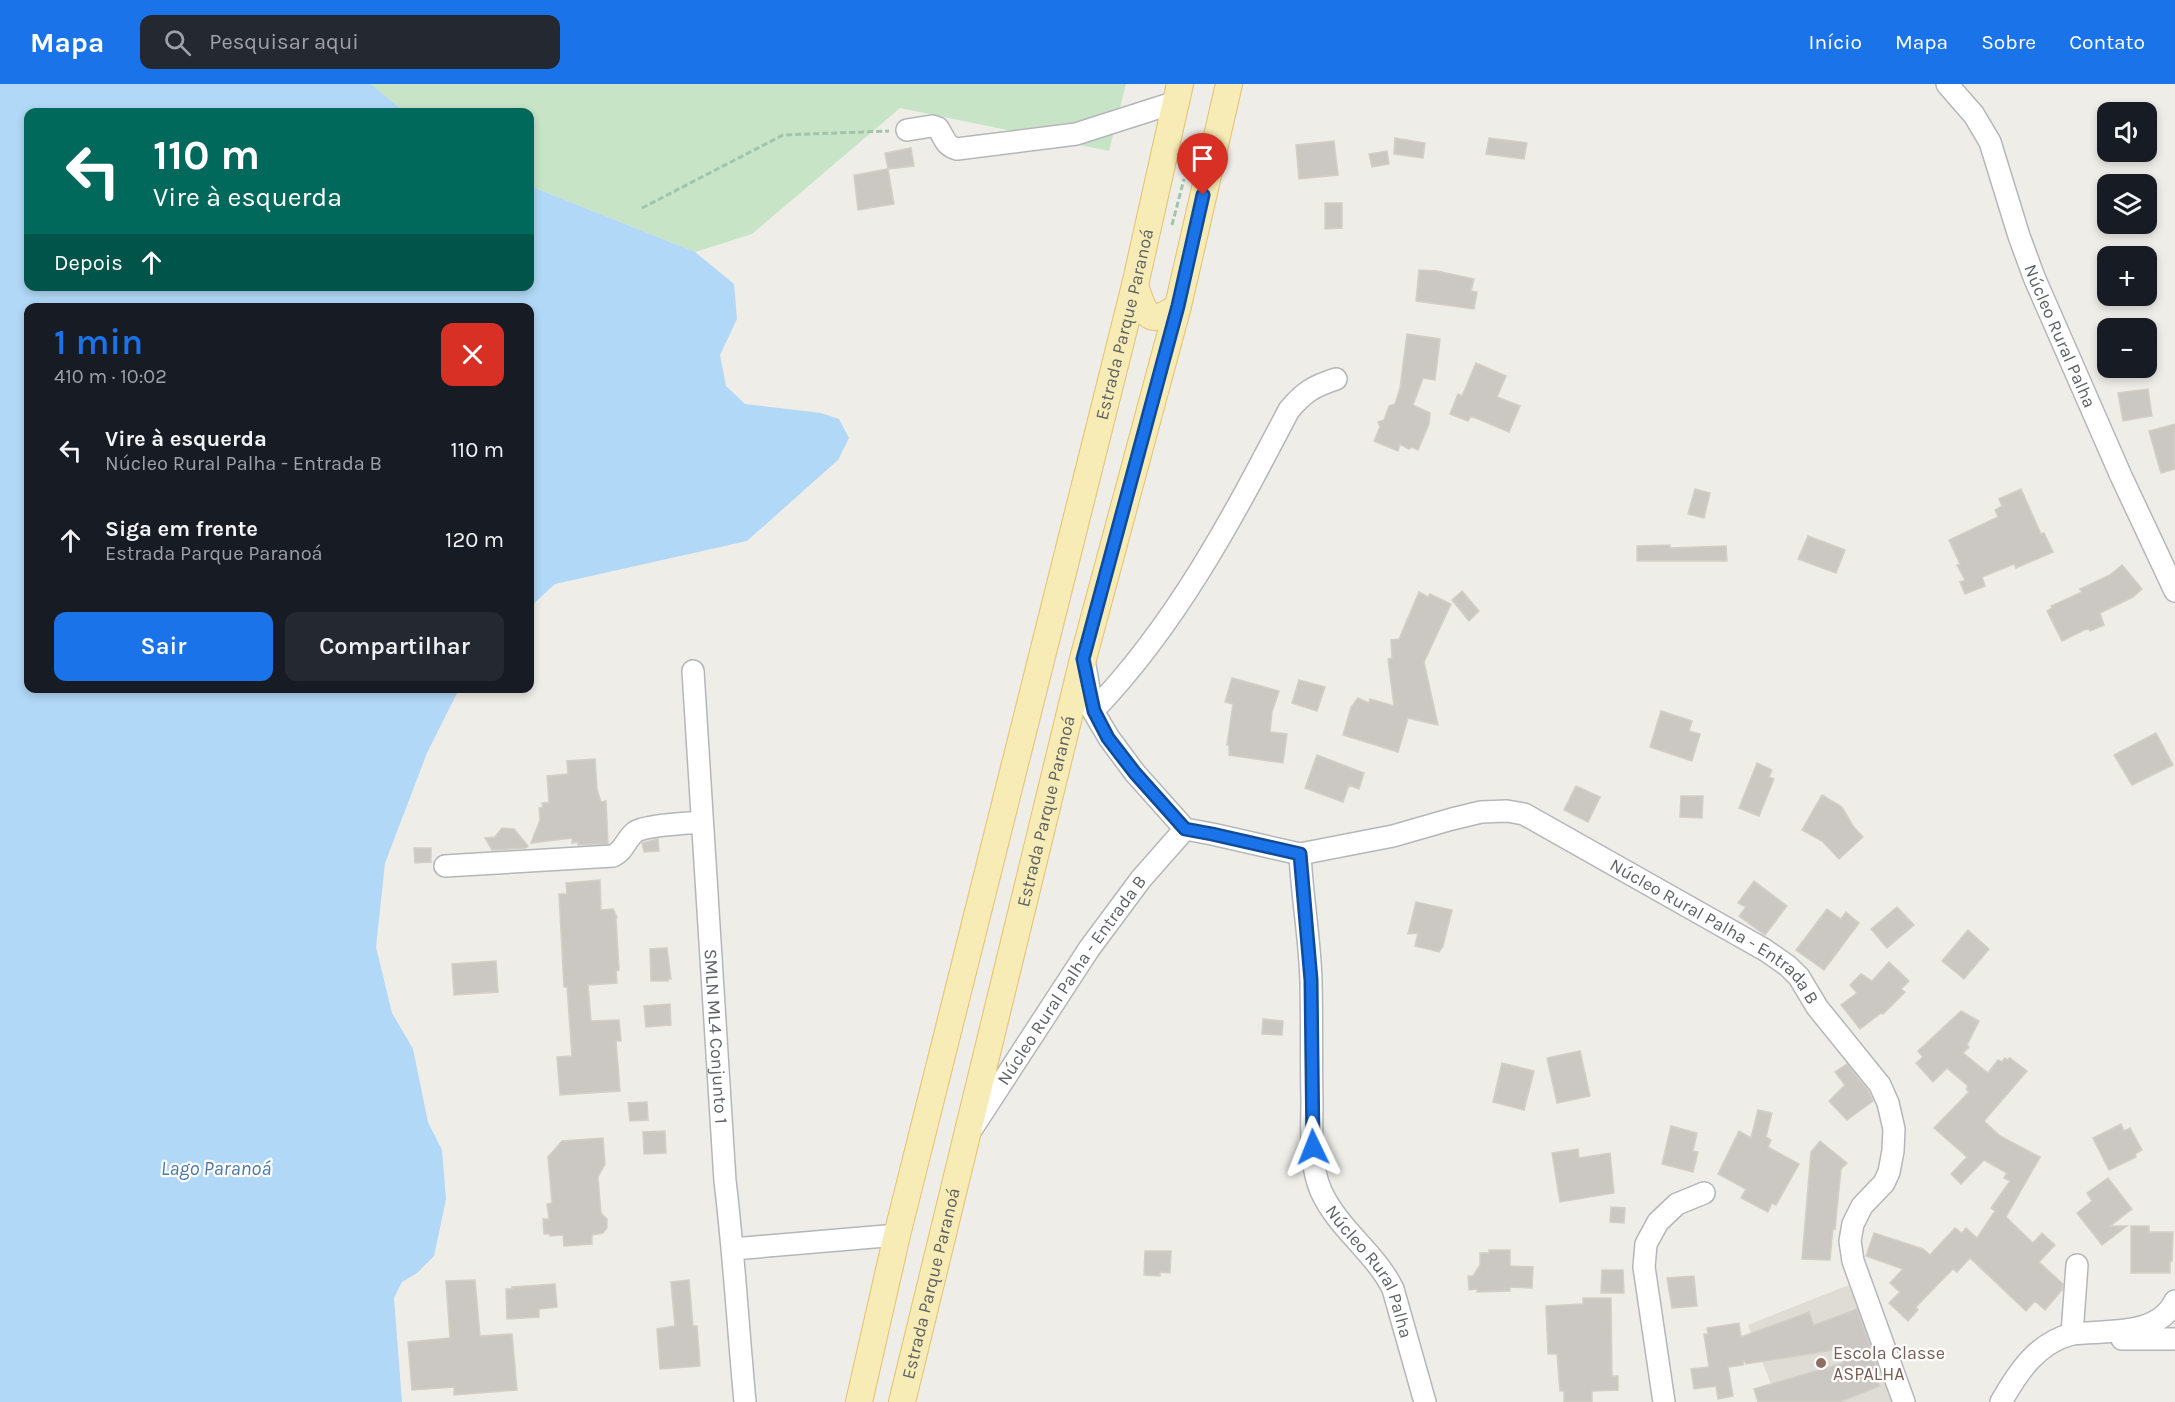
<!DOCTYPE html>
<html lang="pt">
<head>
<meta charset="utf-8">
<style>
	:root { --surface:#171b24; --page:#242831; --text:#f1f3f6; --muted:#9ea1a6; --accent:#1a73e8 }
	body { margin:0; font-family:Karla,sans-serif; background:var(--page); color:var(--text); height:100vh; display:flex; flex-direction:column; font-size:22px; white-space:nowrap }
	* { box-sizing:border-box; margin:0 }
	p { font-size:20px; color:var(--muted) }
	.icon { flex:none; width:33px; height:33px; fill:none; stroke:currentColor; stroke-width:2; stroke-linecap:round; stroke-linejoin:round }
	.map { position:relative; flex:1; overflow:hidden }
	.sheet { position:absolute; left:24px; top:219px; width:510px; height:390px; display:flex; flex-direction:column; background:var(--surface); border-radius:12px; box-shadow:0 3px 9px #0003 }
	.sheet>* { flex:none }
	.banner { position:absolute; left:24px; top:24px; width:510px; height:183px; border-radius:12px; box-shadow:0 3px 9px #0003; background:#00695c; color:#fff; overflow:hidden }
	.buttons { position:absolute; left:2097px; top:18px; display:grid; gap:12px }
	.buttons a { display:grid; place-items:center; width:60px; height:60px; border-radius:12px; background:var(--surface); box-shadow:0 3px 9px #0003; font-size:30px }
	.pin { position:absolute; display:grid; place-items:center; width:51px; height:51px; color:#fff; margin:-62px -26px; border-radius:50% 50% 50% 0; rotate:-45deg; box-shadow:0 0 6px #0007 }
	.pin .icon { rotate:45deg }
	.me { position:absolute; width:66px; margin:-33px; rotate:358deg; stroke-linejoin:round; filter:drop-shadow(0 0 4px #0008) }
	.turn { display:flex; align-items:center; gap:21px; height:126px; padding:0 30px; font-size:27px }
	.turn .icon { width:78px; height:78px; stroke-width:2.5 }
	.turn b { display:block; font-size:42px; line-height:51px }
	.then { display:flex; align-items:center; height:57px; padding:0 30px; background:#0003; gap:12px; font-size:22px }
	.round { display:grid; place-items:center; flex:none; width:63px; height:63px; border-radius:12px; background:var(--page) }
	.head { display:flex; align-items:center; justify-content:space-between; height:102px; padding:0 30px }
	h1 { font-size:36px; font-weight:600; line-height:45px; color:var(--accent) }
	.cta { display:flex; gap:12px; margin-top:auto; padding:12px 30px }
	.cta a { flex:1; height:69px; border-radius:12px; background:var(--accent); color:#fff; font-size:24px; font-weight:600; line-height:69px; text-align:center }
	.cta a+a { background:var(--page); color:var(--text) }
	ul { padding:0; list-style:none }
	li { display:flex; align-items:center; gap:18px; height:90px; padding:0 30px }
	li div { flex:1 }
	li b { display:block; font-size:22px }
	li em { font-style:normal }
	header { display:flex; align-items:center; gap:36px; box-sizing:border-box; height:84px; padding:0 30px; background:var(--accent); color:#fff }
	header strong { font-size:28px }
	nav { display:flex; gap:33px; margin-inline-start:auto; font-size:21px }
	.search { width:420px; height:54px; background:var(--page); display:flex; align-items:center; gap:15px; box-sizing:border-box; padding:0 21px; border-radius:12px; color:var(--muted); font-size:22px }
	.map>svg:first-child { display:block }
	.education { fill:#dfdcd6 }
	.green { fill:#c7e4c7 }
	.water { fill:#b1d8f6 }
	.building { fill:#cbc8c4; stroke:#d3cfc6; stroke-width:1.5 }
	.lines { fill:none; stroke-linecap:round; stroke-linejoin:round }
	.minor-casing { stroke:#b4b7ba; stroke-width:24 }
	.major-casing { stroke:#e3c16d; stroke-width:28 }
	.path { stroke:#a1c4ab; stroke-width:3; stroke-dasharray:6 3; stroke-linecap:butt }
	.minor { stroke:#fff; stroke-width:21 }
	.major { stroke:#f7ecb5; stroke-width:26 }
	.route-casing { stroke:#114b97; stroke-width:15 }
	.route { stroke:#1a73e8; stroke-width:10 }
	.education-dot { fill:#8d6e63; stroke:#fff; stroke-width:2 }
	.labels { text-anchor:middle; dominant-baseline:central; stroke-width:4.5; stroke-linejoin:round; paint-order:stroke }
	.street-label { font-size:18px; fill:#5f6266; stroke:#fff }
	.education-label { font-size:18px; fill:#785e54; stroke:#fff; text-anchor:start }
	.water-label { font-size:20px; font-style:italic; fill:#4e79a7; stroke:#fff }
</style>
</head>
<body>
<header>
<strong>Mapa</strong>
<div class="search"><svg class="icon" aria-label="search" viewBox="0 0 24 24"><circle cx="10" cy="10" r="6"/><path d="M15 15l6 6"/></svg>Pesquisar aqui</div>
<nav><a>Início</a><a>Mapa</a><a>Sobre</a><a>Contato</a></nav>
</header>
<div class="map">
<svg width="2175" height="1318" viewBox="0 0 2175 1318">
	<rect width="100%" height="100%" fill="#efede8"/>
	<path class="education" d="M1849,1201L1895,1318H1778L1748,1241Z"/>
	<path class="green" d="M371,0H1126L1109,67L900,24L752,150L695,168L530,102V28H405Z"/>
	<path class="water" d="M0,0H371L405,28H28V202H530V102L695,168L734,200L737,235L720,271L726,302L745,320L821,329L839,335L849,354L838,376L747,457L555,500L530,523V224H28V604L459,605L427,669L385,779L376,863L392,929L413,965L428,1038L442,1066L446,1115L434,1172L417,1189L402,1198L394,1214L402,1318H0Z"/>
	<path class="building" d="M1395,54L1425,59L1423,74L1394,70Z
		M1489,54L1527,59L1524,75L1486,70Z
		M1334,57L1338,91L1299,95L1296,61Z
		M911,64L914,82L888,85L894,120L858,126L854,91L888,85L885,69Z
		M1387,67L1389,80L1372,83L1369,70Z
		M1325,119H1342V144L1325,145Z
		M1419,186L1437,187L1474,195L1471,207L1477,208L1474,225L1416,217Z
		M1407,250L1440,255L1435,296L1423,294L1413,321L1430,329L1429,340L1418,366L1412,363L1409,365L1400,360L1398,367L1374,357L1380,343L1378,338L1384,336L1389,322L1395,320L1400,304Z
		M1476,279L1506,292L1497,313L1520,322L1509,348L1471,332L1468,337L1450,330L1458,310L1462,312Z
		M2148,305L2152,332L2123,337L2118,309Z
		M2175,340V385L2161,389L2149,347Z
		M1695,405L1710,409L1704,434L1688,430Z
		M2021,405L2041,450L2044,449L2053,468L2016,484L2014,480L1982,493L1985,502L1965,510L1960,498L1965,496L1957,481L1960,480L1949,456L1998,433L1995,426L2002,422L1999,415Z
		M1808,452L1845,466L1836,489L1798,475Z
		M1670,461V464L1726,462L1727,477H1637V462Z
		M2122,481L2142,505L2133,513L2100,529L2104,541L2090,547L2088,544L2062,557L2047,527L2052,524L2051,522L2082,508L2080,505L2110,491Z
		M1462,507L1479,527L1469,537L1452,516Z
		M1419,508L1428,513L1430,510L1451,520L1424,578L1438,641L1408,634L1398,668L1343,651L1351,623L1358,614L1369,619L1370,615L1394,622L1388,575L1392,574L1391,556L1399,555Z
		M1232,594L1279,607L1272,628L1270,648L1287,650L1283,679L1229,671V661H1227L1233,620L1225,618Z
		M1299,596L1325,603L1317,627L1292,619Z
		M1661,627L1692,637L1689,647L1700,650L1692,677L1650,663Z
		M2156,649L2173,681L2132,701L2114,671Z
		M1317,671L1364,689L1359,705L1349,701L1343,718L1305,704Z
		M595,675L597,705L601,718L606,717L608,760L578,761V758L572,759V754L531,759L540,736L539,724L543,723L542,719L549,718L547,692L568,690L567,677Z
		M1757,679L1772,686L1769,693L1774,695L1759,732L1739,724Z
		M1576,702L1600,713L1588,738L1564,726Z
		M1822,711L1842,723L1853,742L1863,753L1839,775L1822,757L1802,746Z
		M1681,712H1703L1702,734L1680,733Z
		M502,744L514,745L528,762L526,764L492,766L485,754L495,753Z
		M658,755L659,767L644,768L642,759Z
		M414,764H431V778L415,779Z
		M600,796L601,826L613,825L617,833L616,835L619,886L616,887L617,899L588,901L591,937L619,936L621,957H616L620,1007L560,1011L557,973L572,972L567,903H564L559,810H567L566,799Z
		M1754,797L1787,822L1765,851L1739,832L1746,823L1738,819Z
		M1416,818L1452,826L1443,862L1439,868L1415,862L1418,849L1408,850Z
		M1897,823L1914,841L1887,864L1871,845Z
		M1827,825L1841,835L1846,828L1859,839L1824,886L1796,866Z
		M1968,846L1989,865L1964,895L1942,877Z
		M667,864L671,895H668V897H651L650,865Z
		M496,877L498,908L454,911L452,880Z
		M1889,878L1909,897L1901,905L1905,908L1883,930L1881,929L1860,945L1841,921L1857,909L1850,901L1861,890L1872,897Z
		M670,920L671,941L646,943L644,922Z
		M1961,927L1979,937L1967,961L1969,963L1963,969L1988,989L1998,976L2002,978L2005,974L2007,976L2010,974L2027,987L1984,1037L2000,1052L2040,1073L2006,1133L2033,1159L2042,1149L2055,1161L2039,1178L2063,1200L2062,1206L2045,1226L2035,1217L2026,1227L1970,1174L1957,1188L1953,1185L1941,1197L1916,1223L1918,1226L1908,1237L1889,1219L1900,1208L1890,1199L1903,1185L1866,1172L1874,1149L1923,1165L1930,1171L1955,1144L1962,1149L1966,1144L1977,1154L1995,1127L1991,1124L2010,1097L2004,1094L2007,1089L1984,1076L1961,1100L1951,1090L1967,1073L1934,1044L1969,1008L1966,1005L1968,1002L1947,984L1933,998L1916,979L1923,973L1918,967Z
		M1263,935L1283,937L1282,951L1262,950Z
		M1580,967L1590,1012L1557,1019L1547,974Z
		M1502,979L1534,987L1524,1026L1493,1018Z
		M1847,980L1869,1008L1873,1017L1847,1036L1829,1017L1845,1001L1835,988Z
		M647,1018L648,1036L630,1037L628,1019Z
		M1758,1026L1772,1029L1766,1053L1771,1056L1768,1063L1799,1080L1776,1121L1772,1119L1768,1128L1741,1114L1746,1105L1718,1090L1739,1047L1751,1054Z
		M2121,1040L2124,1047L2130,1044L2142,1066L2135,1070L2136,1073L2109,1086L2093,1054Z
		M1671,1042L1697,1049L1693,1067L1698,1068L1693,1088L1662,1080Z
		M665,1047L666,1069L644,1070L643,1048Z
		M603,1054L605,1080L598,1093L601,1129L607,1135V1144L603,1149L592,1151V1160L564,1162L563,1151L550,1152V1150H544L543,1135H549L547,1120L552,1119L548,1073L562,1057Z
		M1820,1057L1847,1079L1841,1085L1835,1145L1833,1144L1830,1176L1802,1175L1811,1068Z
		M1578,1065L1579,1074L1610,1069L1614,1109L1560,1118L1552,1069Z
		M2108,1094L2132,1125L2110,1142H2127L2102,1161L2077,1129L2092,1117L2087,1109Z
		M1611,1123L1625,1124L1624,1139L1610,1138Z
		M2131,1142H2149V1148H2173L2172,1177H2170V1189H2131Z
		M1489,1166H1510V1182L1533,1183L1532,1204L1510,1203V1207L1477,1208V1205L1469,1206L1468,1192H1473L1480,1181V1169H1489Z
		M1145,1167H1171L1170,1189L1160,1188V1192L1144,1191Z
		M1602,1186H1623L1624,1209H1601Z
		M1694,1192L1697,1222L1672,1224L1667,1194Z
		M475,1196L480,1252L512,1250L517,1306L454,1311V1303L412,1306L408,1258L450,1254L446,1197Z
		M689,1196L693,1242H697L700,1282L660,1285L657,1245L675,1242L671,1198Z
		M555,1200L557,1223L539,1225V1233L507,1235L506,1205H513L512,1203Z
		M1583,1214H1611L1612,1292H1618V1306L1592,1307V1318H1564V1307H1560L1557,1270H1548L1546,1222L1583,1220Z
		M1857,1225L1879,1287L1873,1289L1880,1302L1839,1318H1758L1754,1305L1843,1279L1840,1265L1746,1280L1744,1276L1743,1281L1728,1283L1733,1312L1718,1315L1716,1302L1694,1305L1691,1285L1709,1283L1704,1250H1708L1707,1244L1739,1239L1741,1253L1809,1228L1814,1241Z"/>
	<g class="lines">
		<defs>
			<g id="minor">
				<path id="s1" d="M1947,0L1974,31L1990,58L2019,152L2034,193L2121,392L2175,507"/>
				<path d="M907,46L932,42L938,44C944,53 945,62 957,65L1076,50L1176,18"/>
				<path id="s2" d="M1084,576L1093,627L1109,654L1135,689L1185,745L1212,750L1300,770L1393,752L1452,735L1481,728L1507,727L1524,730L1765,866L1788,882L1799,893L1817,923L1880,1001L1888,1019L1894,1045L1893,1067L1889,1088L1884,1099L1862,1122L1853,1140L1850,1157L1853,1177L1904,1318"/>
				<path id="s3" d="M693,587L725,1097C734,1170 738,1244 745,1318"/>
				<path d="M1093,627C1177,540 1233,433 1289,326C1304,308 1314,302 1336,295"/>
				<path id="s4" d="M1300,770C1302,813 1310,855 1311,898C1312,937 1311,977 1312,1016C1312,1046 1309,1079 1321,1107C1338,1145 1375,1168 1393,1205L1425,1318"/>
				<path d="M445,782L613,772C625,766 625,756 635,748C645,741 689,739 702,738"/>
				<path id="s5" d="M973,1043L1089,865L1141,795L1185,745"/>
				<path d="M733,1165L897,1151"/>
				<path d="M2072,1250C2105,1246 2158,1253 2175,1217"/>
				<path d="M2122,1255H2175"/>
				<path d="M1664,1318L1644,1183L1646,1160L1658,1138L1677,1120L1704,1109"/>
				<path d="M2001,1318C2018,1288 2037,1259 2072,1250L2077,1181"/>
			</g>
			<g id="major">
				<path d="M1135,201C1144,229 1148,245 1178,222"/>
				<path id="s6" d="M859,1318L897,1151L1135,201L1180,0"/>
				<path id="s7" d="M902,1318L1083,575L1178,222L1229,0"/>
			</g>
		</defs>
		<use href="#minor" class="minor-casing"/>
		<use href="#major" class="major-casing"/>
		<path class="path" d="M642,124L783,51L889,47
			M1172,141L1184,95"/>
		<use href="#minor" class="minor"/>
		<use href="#major" class="major"/>
	</g>
	<g class="lines">
		<defs>
			<path id="route" d="M1203,111L1178,222L1083,575L1094,627L1108,654L1135,689L1185,745L1212,750L1300,770L1311,896L1313,1063"/>
		</defs>
		<use href="#route" class="route-casing"/>
		<use href="#route" class="route"/>
	</g>
	<circle class="education-dot" cx="1821" cy="1279" r="6"/>
	<g class="labels">
		<g class="street-label">
			<text stroke="none"><textPath href="#s6" startOffset="1110">Estrada Parque Paranoá</textPath></text>
			<text stroke="none"><textPath href="#s1" startOffset="279">Núcleo Rural Palha</textPath></text>
			<text stroke="none"><textPath href="#s7" startOffset="608">Estrada Parque Paranoá</textPath></text>
			<text stroke="none"><textPath href="#s2" startOffset="774">Núcleo Rural Palha - Entrada B</textPath></text>
			<text stroke="none"><textPath href="#s5" startOffset="177">Núcleo Rural Palha - Entrada B</textPath></text>
			<text stroke="none"><textPath href="#s3" startOffset="366">SMLN ML4 Conjunto 1</textPath></text>
			<text stroke="none"><textPath href="#s4" startOffset="434">Núcleo Rural Palha</textPath></text>
			<text stroke="none"><textPath href="#s7" startOffset="122">Estrada Parque Paranoá</textPath></text>
		</g>
		<g class="education-label">
			<text x="1833" y="1269">Escola Classe<tspan x="1833" dy="21">ASPALHA</tspan></text>
		</g>
		<g class="water-label">
			<text x="216" y="1084">Lago Paranoá</text>
		</g>
	</g>
</svg>
<div class="buttons">
<a><svg class="icon" aria-label="sound" viewBox="0 0 24 24"><path d="M4 9h4l5-4v14l-5-4H4zM17 9q2 3 0 6"/></svg></a>
<a><svg class="icon" aria-label="layers" viewBox="0 0 24 24"><path d="M12 4l9 5-9 5-9-5zM3 14l9 5 9-5"/></svg></a>
<a>+</a>
<a>−</a>
</div>
<div class="pin" style="left:1203px;top:111px;background:#d93025"><svg class="icon" aria-label="arrive" viewBox="0 0 24 24"><path d="M6 21V4h12l-3 4 3 4H6"/></svg></div>
<svg class="me" style="left:1313px;top:1063px" viewBox="-20 -20 40 40"><path d="M0-17L14 15 0 8-14 15z" fill="#1a73e8" stroke="#fff" stroke-width="4"/></svg>
<div class="banner">
<div class="turn"><svg class="icon" aria-label="left" viewBox="0 0 24 24"><path d="M17 20v-9H6M10 6l-5 5 5 5"/></svg><div><b>110 m</b>Vire à esquerda</div></div>
<div class="then">Depois<svg class="icon" aria-label="ahead" viewBox="0 0 24 24"><path d="M12 20V5M6 11l6-6 6 6"/></svg></div>
</div>
<section class="sheet">
<div class="head"><div><h1>1 min</h1><p>410 m · 10:02</p></div><a class="round" style="background:#d93025;color:#fff"><svg class="icon" aria-label="close" viewBox="0 0 24 24"><path d="M6 6l12 12M18 6L6 18"/></svg></a></div>
<ul>
<li><svg class="icon" aria-label="left" viewBox="0 0 24 24"><path d="M17 20v-9H6M10 6l-5 5 5 5"/></svg><div><b>Vire à esquerda</b><p>Núcleo Rural Palha - Entrada B</p></div><em>110 m</em></li>
<li><svg class="icon" aria-label="ahead" viewBox="0 0 24 24"><path d="M12 20V5M6 11l6-6 6 6"/></svg><div><b>Siga em frente</b><p>Estrada Parque Paranoá</p></div><em>120 m</em></li>
</ul>
<div class="cta"><a>Sair</a><a>Compartilhar</a></div>
</section>
</div>
</body>
</html>
